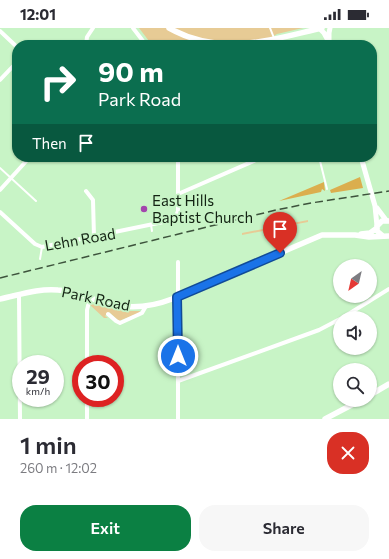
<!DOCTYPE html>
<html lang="en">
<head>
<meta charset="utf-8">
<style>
	:root { --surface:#fff; --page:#f7f7f7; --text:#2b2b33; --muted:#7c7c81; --accent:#0b8043 }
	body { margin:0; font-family:Commissioner,sans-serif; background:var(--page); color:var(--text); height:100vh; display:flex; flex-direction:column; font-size:15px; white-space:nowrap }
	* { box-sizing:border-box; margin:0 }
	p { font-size:13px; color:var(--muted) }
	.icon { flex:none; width:22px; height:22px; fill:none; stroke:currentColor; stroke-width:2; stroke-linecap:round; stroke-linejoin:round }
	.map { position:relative; height:391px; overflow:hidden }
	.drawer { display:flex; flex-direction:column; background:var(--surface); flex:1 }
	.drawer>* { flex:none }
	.banner { position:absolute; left:12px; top:12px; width:365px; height:122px; border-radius:16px; box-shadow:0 1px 3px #0004; background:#0b6e4f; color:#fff; overflow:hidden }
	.needle { width:26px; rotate:214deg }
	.controls { position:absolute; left:333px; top:231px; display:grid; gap:8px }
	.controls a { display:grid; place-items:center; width:44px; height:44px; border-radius:50%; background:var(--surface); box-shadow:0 1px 3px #0004; font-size:20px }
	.speed { position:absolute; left:12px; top:327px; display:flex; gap:8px; font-size:20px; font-weight:700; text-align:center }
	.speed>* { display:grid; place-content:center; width:52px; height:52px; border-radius:50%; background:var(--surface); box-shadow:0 1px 3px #0004; line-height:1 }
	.speed small { font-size:10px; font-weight:400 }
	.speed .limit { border:6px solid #d22; background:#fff; color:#111 }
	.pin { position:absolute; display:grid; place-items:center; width:34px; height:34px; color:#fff; margin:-41px -17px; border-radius:50% 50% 50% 0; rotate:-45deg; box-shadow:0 0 4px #0007 }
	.pin .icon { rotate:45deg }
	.me { position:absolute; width:44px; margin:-22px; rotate:0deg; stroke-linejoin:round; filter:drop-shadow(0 0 3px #0008) }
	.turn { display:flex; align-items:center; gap:14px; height:84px; padding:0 20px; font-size:18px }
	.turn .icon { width:52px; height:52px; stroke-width:2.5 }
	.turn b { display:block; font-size:28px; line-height:34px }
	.then { display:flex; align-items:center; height:38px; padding:0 20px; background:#0003; gap:8px; font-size:15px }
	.round { display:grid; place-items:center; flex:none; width:42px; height:42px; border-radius:16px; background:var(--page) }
	.head { display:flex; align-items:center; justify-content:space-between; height:68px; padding:0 20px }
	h1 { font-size:24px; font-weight:600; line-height:30px }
	.primary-button { display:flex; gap:8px; margin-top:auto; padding:8px 20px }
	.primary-button a { flex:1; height:46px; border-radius:16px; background:var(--accent); color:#fff; font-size:16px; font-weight:600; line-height:46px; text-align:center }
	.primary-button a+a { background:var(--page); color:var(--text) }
	.status { display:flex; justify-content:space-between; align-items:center; height:28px; padding:0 20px; background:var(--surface); direction:ltr }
	.status svg { height:11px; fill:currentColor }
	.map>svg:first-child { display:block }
	.green { fill:#e7cb95 }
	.forest { fill:#dbae4e }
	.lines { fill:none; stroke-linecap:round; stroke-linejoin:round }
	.service { stroke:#fff; stroke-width:2 }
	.minor { stroke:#fff; stroke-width:4 }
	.tertiary { stroke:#fff; stroke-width:5 }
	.secondary { stroke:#fff; stroke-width:5.5 }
	.rail { stroke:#3d533c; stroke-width:1.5; stroke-dasharray:8 4; stroke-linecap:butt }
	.route-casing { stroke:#114b97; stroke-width:10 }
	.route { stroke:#1a73e8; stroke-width:7 }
	.poi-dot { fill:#a345ad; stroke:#c8f4c6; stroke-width:1.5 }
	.labels { text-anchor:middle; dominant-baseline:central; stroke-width:3.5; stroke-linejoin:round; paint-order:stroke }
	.poi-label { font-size:15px; fill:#132313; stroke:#c8f4c6; text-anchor:start }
	.street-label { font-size:15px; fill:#132313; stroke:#c8f4c6 }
</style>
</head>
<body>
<div class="status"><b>12:01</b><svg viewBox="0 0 49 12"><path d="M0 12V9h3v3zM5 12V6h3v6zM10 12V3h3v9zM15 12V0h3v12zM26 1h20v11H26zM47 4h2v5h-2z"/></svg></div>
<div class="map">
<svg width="389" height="391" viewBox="0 0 389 391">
	<rect width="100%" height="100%" fill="#c8f4c6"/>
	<path class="green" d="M139,0H303L277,6L259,17H152Z
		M308,192V194L270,201V204L264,206L263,203L242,207V205Z
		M91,276L124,283H140L139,285L119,293L109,284L105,288L108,290H104L90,277Z"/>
	<path class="forest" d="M360,149L363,160L331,165L330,162Z
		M324,154L325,163L322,161L321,164L279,173Z"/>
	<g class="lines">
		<path class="service" d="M270,0L274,10
			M319,129L327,161
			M0,140L36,173
			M151,197L152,203
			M40,231L42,219"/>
		<path class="minor" d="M133,0L146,17
			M0,3L17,19
			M86,17L87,9L93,0
			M0,52L17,34
			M0,162L30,129
			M86,163L93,172L94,209
			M178,166L263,129
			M0,184L35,216L42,219L168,193L176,188L178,183V129
			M178,234V391
			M19,267L20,391
			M108,286L116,293L120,295L142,285L146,278
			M342,290L389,261
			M87,336V282L90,270
			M178,353L319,302L340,291
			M87,370V391"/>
		<path class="tertiary" d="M320,1L324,5L330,16
			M329,13V5L330,0
			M361,129L375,178L377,198
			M377,180L386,192"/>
		<path class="secondary" d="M169,0C221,29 269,12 322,0
			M361,206L370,205L377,200
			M383,208L377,203V198L382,193H389
			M0,271C19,267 39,260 58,262C73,263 87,269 102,274C125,281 149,280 172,271L322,207H355L369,209L389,208
			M370,367L389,356
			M325,391L361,372"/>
		<path class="rail" d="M0,250L276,182L311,175L389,163"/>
	</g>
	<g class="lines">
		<defs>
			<path id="route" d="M178,328L177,269L280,225"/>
		</defs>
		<use href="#route" class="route-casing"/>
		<use href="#route" class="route"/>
	</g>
	<circle class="poi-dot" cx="144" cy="181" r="4"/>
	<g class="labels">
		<g class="poi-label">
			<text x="152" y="172">East Hills<tspan x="152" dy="17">Baptist Church</tspan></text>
		</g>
		<g class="street-label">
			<text transform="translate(80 211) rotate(-10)">Lehn Road</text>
			<text transform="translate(96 270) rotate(12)">Park Road</text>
		</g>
	</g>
</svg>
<div class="controls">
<a><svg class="needle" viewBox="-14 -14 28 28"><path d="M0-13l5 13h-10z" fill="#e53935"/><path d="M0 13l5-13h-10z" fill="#7c7c81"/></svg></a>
<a><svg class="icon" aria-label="sound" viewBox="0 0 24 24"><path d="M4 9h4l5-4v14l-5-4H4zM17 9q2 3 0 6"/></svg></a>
<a><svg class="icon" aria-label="search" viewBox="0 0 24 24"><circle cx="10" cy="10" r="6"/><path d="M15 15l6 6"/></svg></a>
</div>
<div class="speed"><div>29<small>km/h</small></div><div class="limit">30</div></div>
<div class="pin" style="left:280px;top:225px;background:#d93025"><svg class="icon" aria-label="arrive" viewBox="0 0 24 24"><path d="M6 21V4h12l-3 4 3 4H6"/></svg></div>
<svg class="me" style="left:178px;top:328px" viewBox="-20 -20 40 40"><circle r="17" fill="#1a73e8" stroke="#fff" stroke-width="3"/><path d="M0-11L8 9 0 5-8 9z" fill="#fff"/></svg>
<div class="banner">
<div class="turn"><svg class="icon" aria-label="right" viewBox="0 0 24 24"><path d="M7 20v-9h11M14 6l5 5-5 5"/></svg><div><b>90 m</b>Park Road</div></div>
<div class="then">Then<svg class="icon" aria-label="arrive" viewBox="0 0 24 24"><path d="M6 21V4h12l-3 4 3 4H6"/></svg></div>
</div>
</div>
<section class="drawer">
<div class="head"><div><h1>1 min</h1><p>260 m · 12:02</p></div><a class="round" style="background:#d93025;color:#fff"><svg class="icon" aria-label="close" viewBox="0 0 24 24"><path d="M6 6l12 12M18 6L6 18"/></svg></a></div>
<div class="primary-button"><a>Exit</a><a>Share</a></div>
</section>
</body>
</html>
